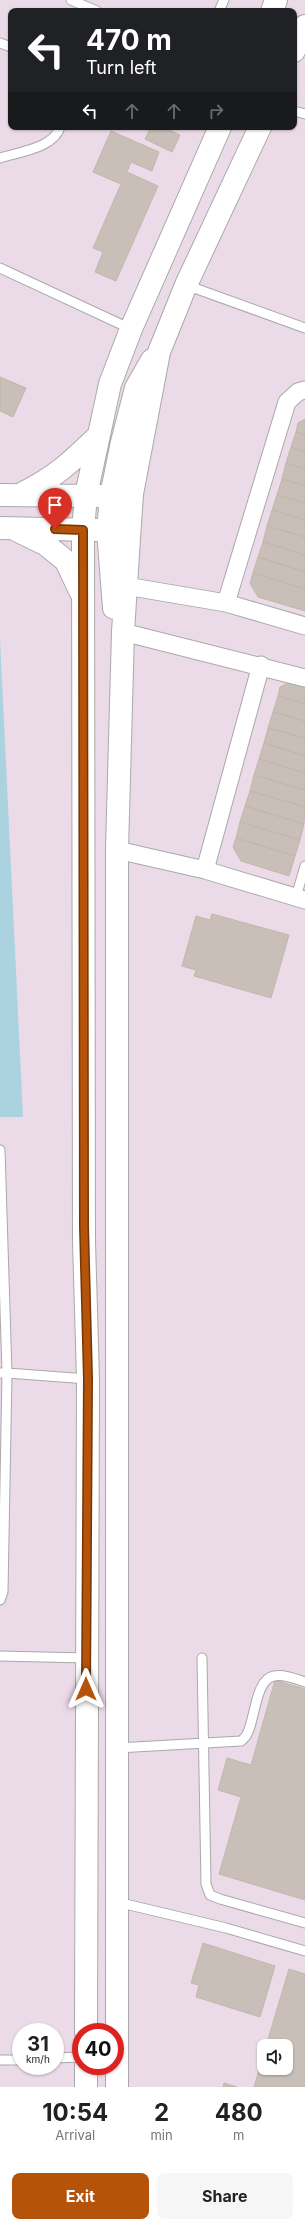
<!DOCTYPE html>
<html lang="en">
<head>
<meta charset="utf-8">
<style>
	:root { --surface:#fff; --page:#f6f6f6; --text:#222; --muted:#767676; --accent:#b45309 }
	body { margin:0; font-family:Inter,sans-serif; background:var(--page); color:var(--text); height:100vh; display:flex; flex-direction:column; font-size:15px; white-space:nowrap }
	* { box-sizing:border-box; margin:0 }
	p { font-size:13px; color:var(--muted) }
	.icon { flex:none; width:22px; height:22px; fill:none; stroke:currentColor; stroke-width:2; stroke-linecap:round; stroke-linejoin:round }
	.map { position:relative; height:2087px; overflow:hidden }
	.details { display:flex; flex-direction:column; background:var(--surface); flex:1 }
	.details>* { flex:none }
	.banner { position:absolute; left:8px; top:8px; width:289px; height:122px; border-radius:8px; box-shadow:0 1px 3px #0004; background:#202124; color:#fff; overflow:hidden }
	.fabs { position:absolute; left:257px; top:2039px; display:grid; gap:8px }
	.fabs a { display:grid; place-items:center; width:36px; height:36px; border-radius:8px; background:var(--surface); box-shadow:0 1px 3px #0004; font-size:20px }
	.speed { position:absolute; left:12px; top:2023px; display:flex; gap:8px; font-size:20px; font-weight:700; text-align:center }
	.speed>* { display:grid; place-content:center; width:52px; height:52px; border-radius:50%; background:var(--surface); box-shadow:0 1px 3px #0004; line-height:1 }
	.speed small { font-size:10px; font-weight:400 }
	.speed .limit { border:6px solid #d22; background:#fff; color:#111 }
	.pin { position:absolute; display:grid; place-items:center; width:34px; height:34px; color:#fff; margin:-41px -17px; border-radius:50% 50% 50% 0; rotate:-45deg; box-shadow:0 0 4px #0007 }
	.pin .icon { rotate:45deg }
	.me { position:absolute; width:44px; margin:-22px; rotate:0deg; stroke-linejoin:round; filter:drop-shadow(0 0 3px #0008) }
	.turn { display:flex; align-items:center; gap:14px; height:84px; padding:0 12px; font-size:18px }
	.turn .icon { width:52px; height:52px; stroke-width:2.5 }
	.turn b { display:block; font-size:28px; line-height:34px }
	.lanes { display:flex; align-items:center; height:38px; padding:0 12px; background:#0003; justify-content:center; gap:20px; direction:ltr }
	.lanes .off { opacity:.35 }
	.eta { display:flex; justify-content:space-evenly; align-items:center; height:68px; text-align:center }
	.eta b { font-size:24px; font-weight:700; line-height:28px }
	.primary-button { display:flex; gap:8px; margin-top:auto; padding:8px 12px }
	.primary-button a { flex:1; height:46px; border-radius:8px; background:var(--accent); color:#fff; font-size:16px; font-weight:700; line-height:46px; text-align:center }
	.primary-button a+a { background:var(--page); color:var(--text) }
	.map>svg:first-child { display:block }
	.industrial { fill:#ebdbe8; fill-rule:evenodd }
	.water { fill:#aad3df }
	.building { fill:#c7bfb8; stroke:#c4b6ab }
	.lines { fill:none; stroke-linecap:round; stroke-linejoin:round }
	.service-casing { stroke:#a9a9a9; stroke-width:11 }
	.minor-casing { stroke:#a9a9a9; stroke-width:19 }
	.tertiary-casing { stroke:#a9a9a9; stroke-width:24 }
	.service { stroke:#fff; stroke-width:9 }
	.minor { stroke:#fff; stroke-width:17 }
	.tertiary { stroke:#fff; stroke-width:22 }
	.route-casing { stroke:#753606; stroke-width:10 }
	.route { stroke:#b45309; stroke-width:7 }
</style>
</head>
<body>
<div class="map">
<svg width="305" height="2087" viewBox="0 0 305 2087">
	<rect width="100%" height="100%" fill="#f2efe9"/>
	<path class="industrial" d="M0,0H305V2087H0ZM11,11H294V127H11ZM21,2032H55V2066H21ZM81,2032H115V2066H81ZM264,2046H286V2068H264Z"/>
	<path class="water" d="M0,639L23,1117H0Z"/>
	<path class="building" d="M151,127H163L180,135L172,152L145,139Z
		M111,131L159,152L152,171L131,162L127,172L158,186L116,281L95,272L103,252L93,248L121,184L93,172Z
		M0,377L26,388L13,417L0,411Z
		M305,419V435L296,432L298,423Z
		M296,432L305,435V452L291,447Z
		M291,447L305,452V469L286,463Z
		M286,463L305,469V486L282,479Z
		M282,479L305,486V503L277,495Z
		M277,495L305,503V520L272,510Z
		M272,510L305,520V537L267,526Z
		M267,526L305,537V555L263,542Z
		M263,542L305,555V572L258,557Z
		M258,557L305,572V589L253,573Z
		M253,573L305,589V611L258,597L250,583Z
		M296,679L305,682V704L278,696L280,687Z
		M278,696L305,704V721L273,712Z
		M273,712L305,721V738L268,728Z
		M268,728L305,738V756L264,743Z
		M264,743L305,756V773L259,759Z
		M259,759L305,773V790L254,775Z
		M254,775L305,790V807L250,791Z
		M250,791L305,807L304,824L245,806Z
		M245,806L304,824L300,840L240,822Z
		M240,822L300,840L295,856L236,838Z
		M236,838L295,856L289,876L241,861L233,847Z
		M212,914L289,935L271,998L194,976L196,970L182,966L196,916L210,920Z
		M275,1680L305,1689V1900L219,1874L241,1797L218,1790L227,1758L251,1765Z
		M203,1943L275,1966L260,2017L196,1997L199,1985L191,1983Z
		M289,1969L305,1974V2087H254L264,2053V2068H286V2046H266Z
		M224,2083L237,2087H223Z"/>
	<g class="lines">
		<defs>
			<path id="service" d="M71,0L97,11
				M219,11L224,0
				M0,43L11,47
				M294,111L305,114
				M0,158C19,152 54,148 60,127
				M0,268L131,329
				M186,285L305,328
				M296,897L305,866
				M0,1150L7,1373L88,1379
				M0,1373H7L3,1592L0,1600
				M0,1656L86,1658
				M202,1658L206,1884L210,1895L220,1899L305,1923
				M117,1748L241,1741C243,1739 246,1737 247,1734C255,1721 255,1679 274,1676C284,1674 296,1679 305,1682
				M117,1902L226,1928L305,1951
				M55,2058L81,2057
				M0,2060H21"/>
			<path id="minor" d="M126,586L226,603L305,626
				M226,603L287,402L298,392L305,390
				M123,632L305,678
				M117,850L205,870L305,900
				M205,870L261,665"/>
			<path id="tertiary" d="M272,11L276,0
				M294,51L305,26
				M23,493C57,476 72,461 99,435
				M0,495L101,496
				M0,528L97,530
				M18,531L45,544L66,561L80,591
				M114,608L108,531L111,496L122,442L136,388L152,360
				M86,2032L88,1379L84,1242L83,530L86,495L110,384L131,329L220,127
				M86,2066V2087
				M117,2087V850L123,632L129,538L132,494L159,352L186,285L260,127"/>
		</defs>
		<use href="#service" class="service-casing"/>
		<use href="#minor" class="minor-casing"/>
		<use href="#tertiary" class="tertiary-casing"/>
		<use href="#service" class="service"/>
		<use href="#minor" class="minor"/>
		<use href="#tertiary" class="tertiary"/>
	</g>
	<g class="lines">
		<defs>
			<path id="route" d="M55,529L83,530L84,1226L88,1379L86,1689"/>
		</defs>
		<use href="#route" class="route-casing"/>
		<use href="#route" class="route"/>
	</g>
</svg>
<div class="fabs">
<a><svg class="icon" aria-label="sound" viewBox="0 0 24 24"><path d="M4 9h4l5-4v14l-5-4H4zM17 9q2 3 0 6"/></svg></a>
</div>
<div class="speed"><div>31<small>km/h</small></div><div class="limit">40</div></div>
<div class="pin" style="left:55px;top:529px;background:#d93025"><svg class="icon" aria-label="arrive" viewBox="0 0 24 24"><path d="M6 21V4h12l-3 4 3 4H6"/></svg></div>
<svg class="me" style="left:86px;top:1689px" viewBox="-20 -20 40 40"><path d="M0-17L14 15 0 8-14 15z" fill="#b45309" stroke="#fff" stroke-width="4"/></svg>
<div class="banner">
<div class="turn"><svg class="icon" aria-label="left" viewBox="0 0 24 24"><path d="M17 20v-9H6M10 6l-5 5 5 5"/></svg><div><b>470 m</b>Turn left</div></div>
<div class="lanes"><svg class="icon" aria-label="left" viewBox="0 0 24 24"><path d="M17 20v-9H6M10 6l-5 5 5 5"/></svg><svg class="icon off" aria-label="ahead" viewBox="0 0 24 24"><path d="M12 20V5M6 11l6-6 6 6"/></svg><svg class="icon off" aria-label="ahead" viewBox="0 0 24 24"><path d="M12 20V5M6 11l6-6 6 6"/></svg><svg class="icon off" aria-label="right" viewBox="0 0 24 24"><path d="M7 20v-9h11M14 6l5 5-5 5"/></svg></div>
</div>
</div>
<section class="details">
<div class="eta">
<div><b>10:54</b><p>Arrival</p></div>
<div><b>2</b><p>min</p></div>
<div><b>480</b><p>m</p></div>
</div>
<div class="primary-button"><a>Exit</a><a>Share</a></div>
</section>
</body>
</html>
